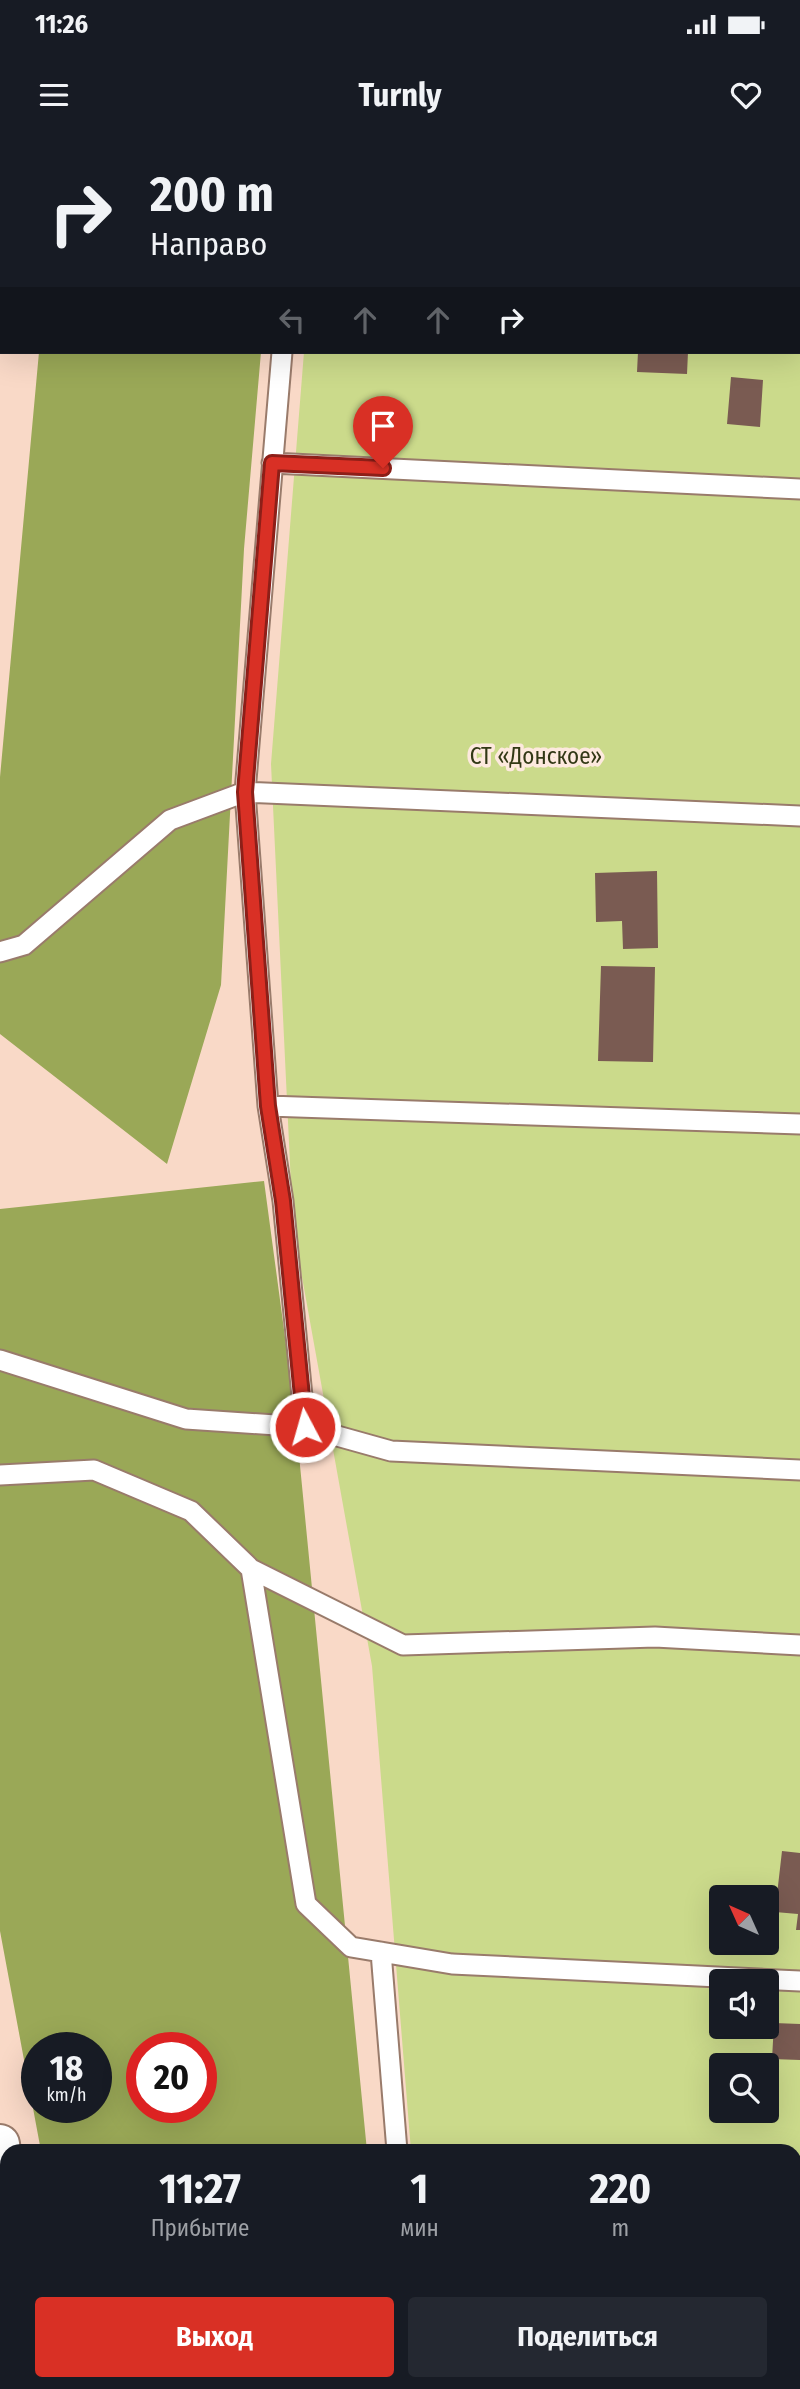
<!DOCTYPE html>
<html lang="ru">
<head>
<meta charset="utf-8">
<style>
	:root { --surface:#171b24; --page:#242831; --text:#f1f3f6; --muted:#9ea1a6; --accent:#d93025 }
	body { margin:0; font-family:"Fira Sans Condensed",sans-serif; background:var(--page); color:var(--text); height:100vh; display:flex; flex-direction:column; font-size:26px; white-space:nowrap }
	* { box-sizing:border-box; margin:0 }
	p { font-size:23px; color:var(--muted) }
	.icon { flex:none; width:38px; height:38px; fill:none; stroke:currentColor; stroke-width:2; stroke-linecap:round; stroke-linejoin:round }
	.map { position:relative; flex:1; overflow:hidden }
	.drawer { position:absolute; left:0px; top:2004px; width:802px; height:247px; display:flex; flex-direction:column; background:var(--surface); border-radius:21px 21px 0 0; box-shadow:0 7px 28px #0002 }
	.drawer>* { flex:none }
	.banner { position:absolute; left:0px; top:0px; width:802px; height:214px; box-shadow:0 7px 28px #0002; background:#171b24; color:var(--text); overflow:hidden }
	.needle { width:46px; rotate:315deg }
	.buttons { position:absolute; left:709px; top:1745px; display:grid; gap:14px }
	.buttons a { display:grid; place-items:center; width:70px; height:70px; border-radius:7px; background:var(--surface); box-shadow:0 7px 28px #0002; font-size:35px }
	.speed { position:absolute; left:21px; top:1892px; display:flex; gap:14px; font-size:35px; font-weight:700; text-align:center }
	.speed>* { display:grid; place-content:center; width:91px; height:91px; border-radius:50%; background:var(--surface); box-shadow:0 7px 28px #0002; line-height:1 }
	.speed small { font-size:18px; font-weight:400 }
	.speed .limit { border:10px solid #d22; background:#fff; color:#111 }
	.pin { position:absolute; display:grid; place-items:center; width:60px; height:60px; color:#fff; margin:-72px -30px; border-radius:50% 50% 50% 0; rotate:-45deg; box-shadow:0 0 7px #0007 }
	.pin .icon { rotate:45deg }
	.me { position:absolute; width:77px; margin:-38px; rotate:354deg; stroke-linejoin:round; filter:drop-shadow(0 0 5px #0008) }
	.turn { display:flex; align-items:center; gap:24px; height:147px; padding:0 35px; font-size:32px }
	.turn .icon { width:91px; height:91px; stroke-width:2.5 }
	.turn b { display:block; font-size:49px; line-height:60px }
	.lanes { display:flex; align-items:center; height:66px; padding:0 35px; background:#0003; justify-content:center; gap:35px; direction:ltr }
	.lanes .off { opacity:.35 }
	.eta { display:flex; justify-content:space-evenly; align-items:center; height:119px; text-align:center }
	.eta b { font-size:42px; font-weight:700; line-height:49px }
	.primary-button { display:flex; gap:14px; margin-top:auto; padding:14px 35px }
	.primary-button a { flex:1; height:80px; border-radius:7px; background:var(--accent); color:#fff; font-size:28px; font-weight:700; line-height:80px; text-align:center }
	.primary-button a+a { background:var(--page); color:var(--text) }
	.status { display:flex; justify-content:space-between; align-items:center; height:49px; padding:0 35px; background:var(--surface); direction:ltr }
	.status svg { height:19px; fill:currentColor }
	header { display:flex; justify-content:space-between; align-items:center; height:91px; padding:0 35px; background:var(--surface); font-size:32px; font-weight:700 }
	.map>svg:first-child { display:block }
	.green { fill:#cbda8b; fill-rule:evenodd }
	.forest { fill:#9aa857; fill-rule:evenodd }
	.building { fill:#7a5b52 }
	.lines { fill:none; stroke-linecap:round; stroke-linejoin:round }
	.lane-casing { stroke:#997b6b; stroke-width:23 }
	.secondary-casing { stroke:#997b6b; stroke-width:42 }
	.lane { stroke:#fff; stroke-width:19 }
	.secondary { stroke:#fff; stroke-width:38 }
	.route-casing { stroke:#8d1f18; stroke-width:18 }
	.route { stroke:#d93025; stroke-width:12 }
	.labels { text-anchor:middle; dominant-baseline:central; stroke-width:7; stroke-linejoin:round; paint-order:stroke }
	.park-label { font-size:23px; fill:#323815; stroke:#fde9de }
</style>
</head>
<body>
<div class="status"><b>11:26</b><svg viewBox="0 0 49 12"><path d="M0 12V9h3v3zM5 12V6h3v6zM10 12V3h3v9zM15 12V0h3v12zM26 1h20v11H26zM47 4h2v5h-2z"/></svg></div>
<header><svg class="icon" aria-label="menu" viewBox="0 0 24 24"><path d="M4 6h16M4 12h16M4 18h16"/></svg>Turnly<svg class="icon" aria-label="heart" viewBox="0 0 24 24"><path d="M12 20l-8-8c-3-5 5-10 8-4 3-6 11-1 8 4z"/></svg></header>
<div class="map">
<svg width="800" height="2249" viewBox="0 0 800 2249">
	<rect width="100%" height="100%" fill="#f9d9c7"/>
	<path class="green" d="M321,0H800V2249H430L429,2244H794V2011H411L372,1526L293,1087L271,624L304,212H800V2ZM721,1757H766V1802H721ZM721,1841H766V1886H721ZM721,1925H766V1970H721Z"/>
	<path class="forest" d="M56,0H279V2Z
		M39,212H261L244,409L221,845L167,1024L0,894V637Z
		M264,1041L294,1264L367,2011H41L0,1791V1069ZM37,1908H96V1967H37ZM142,1908H201V1967H142Z
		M68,2244H389L390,2249H69Z"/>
	<path class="building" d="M638,212H688L687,234L637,232Z
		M731,237L763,240L760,287L727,284Z
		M657,731L658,808L623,809L622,781L596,782L595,733Z
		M601,826L655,827L653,922L598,921Z
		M782,1711L800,1713V1790H796L798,1774L775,1772Z
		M774,1883L800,1884V1920L772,1919Z"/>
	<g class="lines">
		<defs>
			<path id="lane" d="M630,0L674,2
				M300,2V0
				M282,212L245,652L268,966L283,1061L305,1287
				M272,323L800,349
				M0,812L24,805L170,680L245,652L800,676
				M268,966L800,984
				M0,1220L186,1279L305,1287L391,1311L800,1330
				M0,1335L94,1330L191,1371L251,1429L306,1764L351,1807L452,1824L800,1841
				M251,1429L403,1505L655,1497L800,1505
				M381,1812L397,2011
				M794,2163H800
				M416,2244V2249"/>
			<path id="secondary" d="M0,2004L7,2056
				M36,2244L37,2249"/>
		</defs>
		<use href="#lane" class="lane-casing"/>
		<use href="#secondary" class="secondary-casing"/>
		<use href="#lane" class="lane"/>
		<use href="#secondary" class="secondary"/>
	</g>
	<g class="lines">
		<defs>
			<path id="route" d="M305,1287L283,1061L268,966L245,652L272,323L383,328"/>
		</defs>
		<use href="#route" class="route-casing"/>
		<use href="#route" class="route"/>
	</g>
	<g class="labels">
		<g class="park-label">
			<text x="536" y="616">СТ «Донское»</text>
		</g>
	</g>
</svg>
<div class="buttons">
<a><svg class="needle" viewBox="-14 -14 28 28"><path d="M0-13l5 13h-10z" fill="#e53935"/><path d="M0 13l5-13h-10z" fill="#9ea1a6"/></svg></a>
<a><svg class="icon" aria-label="sound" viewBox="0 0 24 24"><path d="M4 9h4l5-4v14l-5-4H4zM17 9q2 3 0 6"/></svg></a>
<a><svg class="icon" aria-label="search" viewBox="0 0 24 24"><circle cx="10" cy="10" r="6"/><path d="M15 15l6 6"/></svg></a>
</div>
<div class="speed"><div>18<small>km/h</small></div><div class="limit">20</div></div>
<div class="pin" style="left:383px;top:328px;background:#d93025"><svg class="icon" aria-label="arrive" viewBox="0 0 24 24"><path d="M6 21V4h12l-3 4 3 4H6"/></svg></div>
<svg class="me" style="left:305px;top:1287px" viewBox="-20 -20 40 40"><circle r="17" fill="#d93025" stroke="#fff" stroke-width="3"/><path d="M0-11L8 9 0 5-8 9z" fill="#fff"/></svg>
<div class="banner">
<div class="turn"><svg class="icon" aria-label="right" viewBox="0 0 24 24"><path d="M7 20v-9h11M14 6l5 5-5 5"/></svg><div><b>200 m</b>Направо</div></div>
<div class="lanes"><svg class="icon off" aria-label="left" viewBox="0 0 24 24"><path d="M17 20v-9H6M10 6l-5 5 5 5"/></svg><svg class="icon off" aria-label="ahead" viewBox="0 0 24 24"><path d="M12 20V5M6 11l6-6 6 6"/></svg><svg class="icon off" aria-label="ahead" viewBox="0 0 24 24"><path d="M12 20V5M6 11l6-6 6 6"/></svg><svg class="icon" aria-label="right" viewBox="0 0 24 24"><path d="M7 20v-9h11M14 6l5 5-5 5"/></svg></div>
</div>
<section class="drawer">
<div class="eta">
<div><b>11:27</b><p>Прибытие</p></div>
<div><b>1</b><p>мин</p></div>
<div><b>220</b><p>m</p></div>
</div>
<div class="primary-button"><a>Выход</a><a>Поделиться</a></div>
</section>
</div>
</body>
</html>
